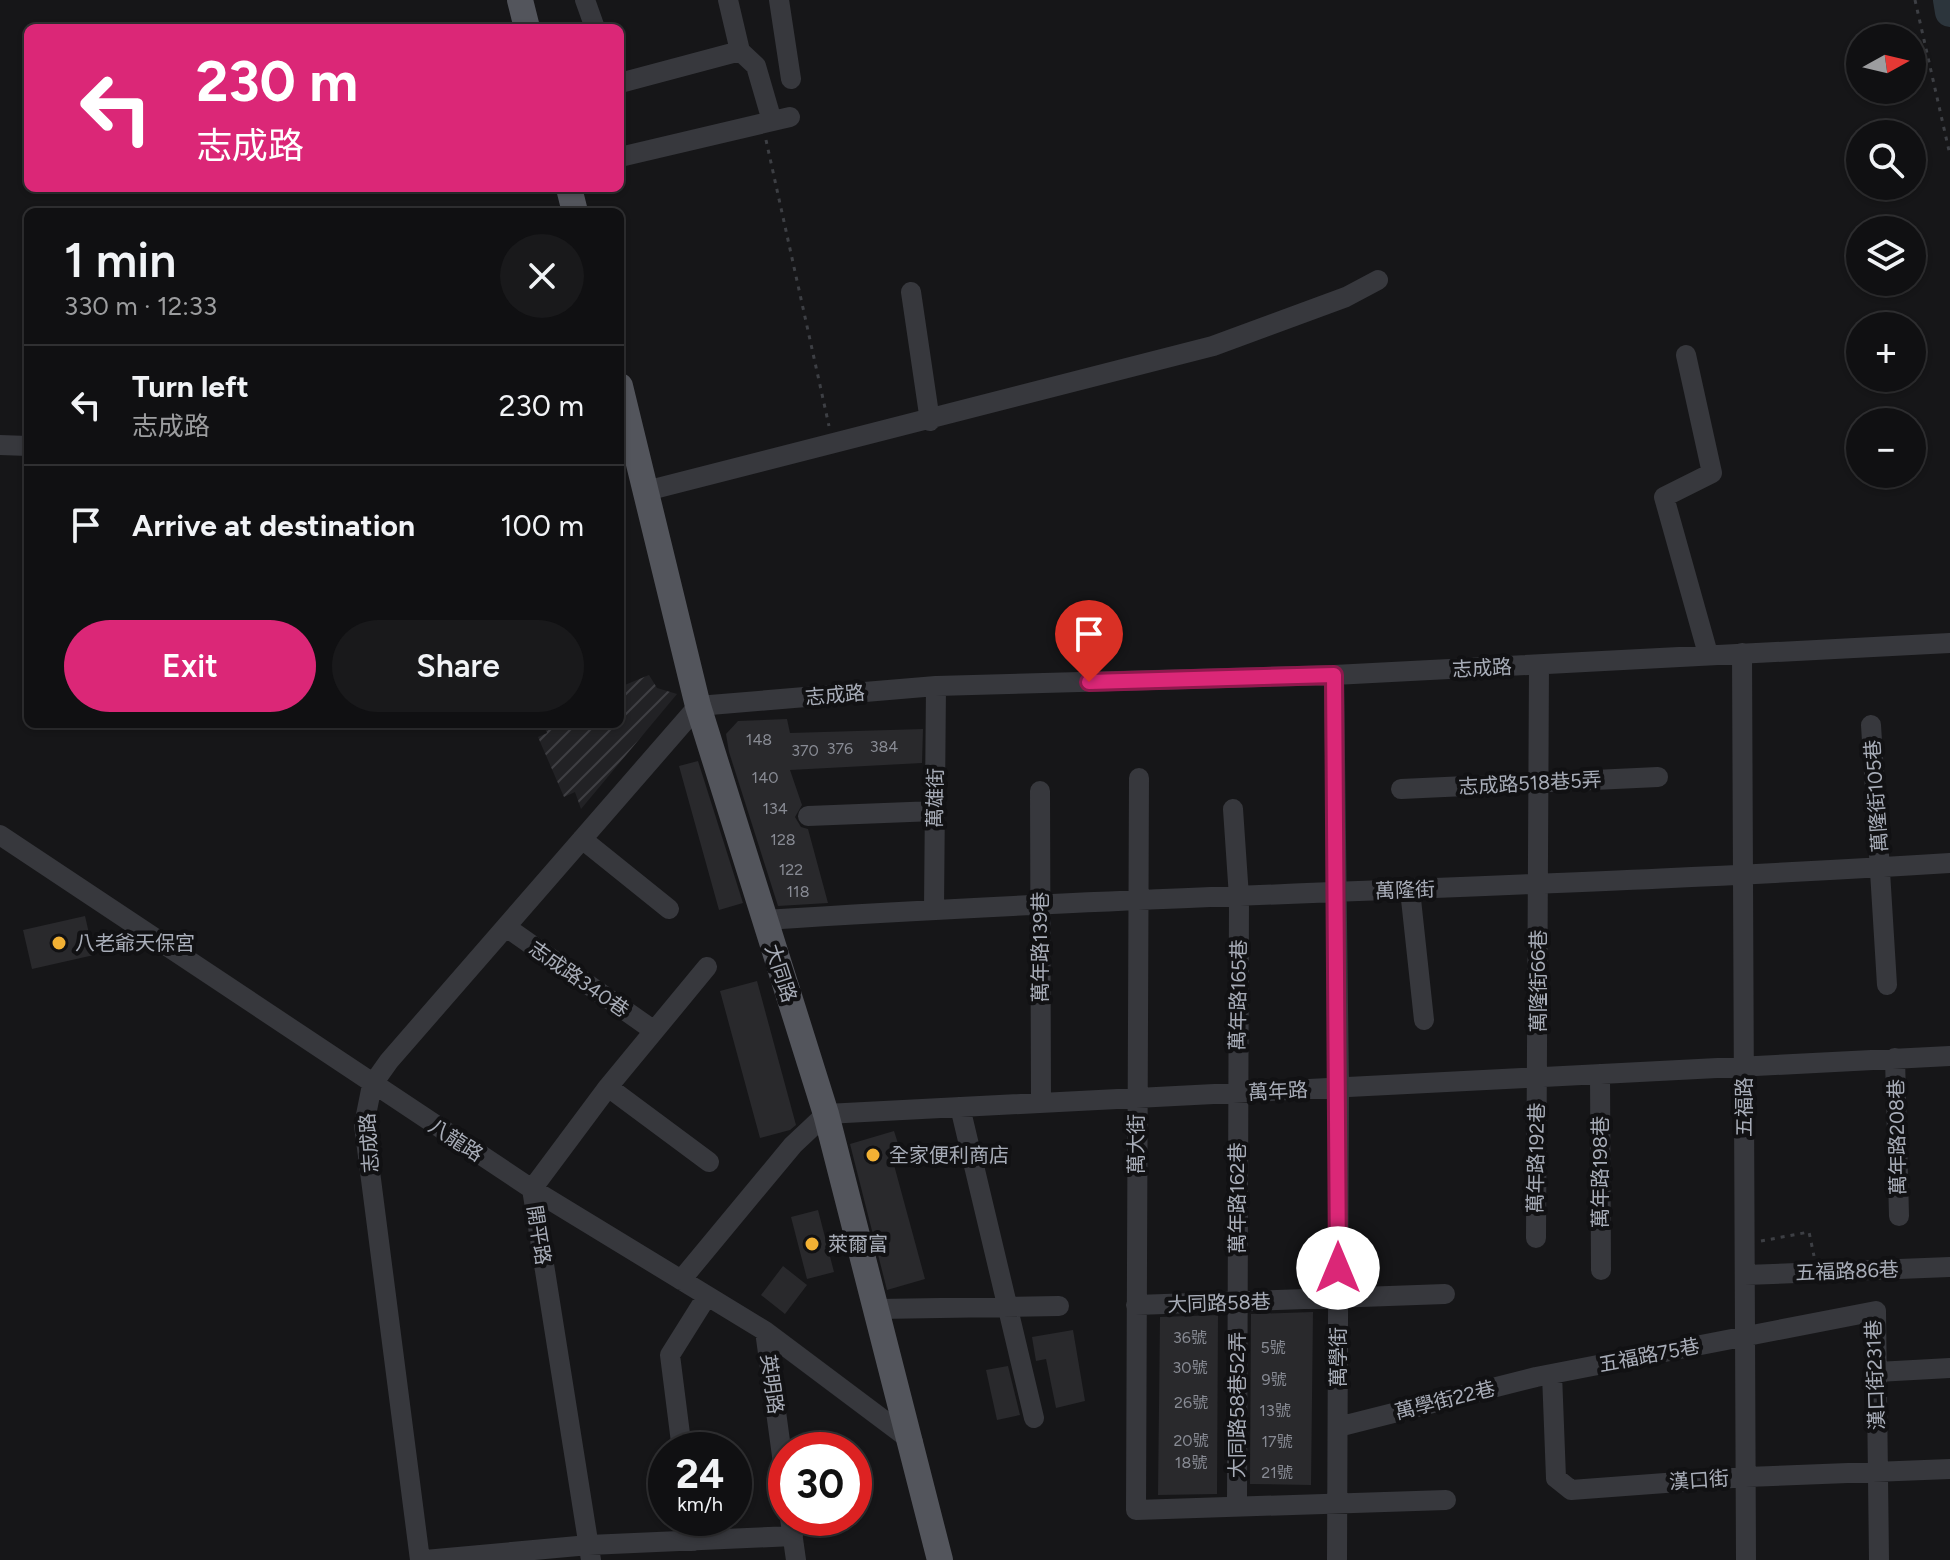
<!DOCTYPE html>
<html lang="en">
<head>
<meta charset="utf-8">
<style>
	:root { --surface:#101012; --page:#19191b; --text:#f1f3f6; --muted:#9c9d9f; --line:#303032; --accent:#db2777 }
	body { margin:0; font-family:Figtree,"Noto Sans TC",sans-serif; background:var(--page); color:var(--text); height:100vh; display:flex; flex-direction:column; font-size:30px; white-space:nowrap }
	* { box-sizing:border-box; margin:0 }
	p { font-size:26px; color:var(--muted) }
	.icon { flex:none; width:44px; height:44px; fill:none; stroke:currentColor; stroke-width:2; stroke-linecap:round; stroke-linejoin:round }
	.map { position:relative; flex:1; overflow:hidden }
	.drawer { position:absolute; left:24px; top:208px; width:600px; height:520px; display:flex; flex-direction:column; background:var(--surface); border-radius:12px; box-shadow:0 2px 6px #0004,0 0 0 2px var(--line) }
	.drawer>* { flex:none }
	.top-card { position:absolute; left:24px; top:24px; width:600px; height:168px; border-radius:12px; box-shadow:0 2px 6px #0004,0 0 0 2px var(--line); background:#db2777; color:#fff; overflow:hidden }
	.needle { width:52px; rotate:82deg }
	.controls { position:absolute; left:1846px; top:24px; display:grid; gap:16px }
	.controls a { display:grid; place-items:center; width:80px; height:80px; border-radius:50%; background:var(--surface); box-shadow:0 2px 6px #0004,0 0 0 2px var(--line); font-size:40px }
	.speed { position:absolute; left:648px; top:1432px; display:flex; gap:16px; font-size:40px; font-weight:700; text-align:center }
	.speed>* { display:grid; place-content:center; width:104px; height:104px; border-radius:50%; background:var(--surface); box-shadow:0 2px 6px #0004,0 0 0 2px var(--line); line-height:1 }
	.speed small { font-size:20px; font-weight:400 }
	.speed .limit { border:12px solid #d22; background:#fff; color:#111 }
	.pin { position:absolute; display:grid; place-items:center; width:68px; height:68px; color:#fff; margin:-82px -34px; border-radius:50% 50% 50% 0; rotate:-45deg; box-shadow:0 0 8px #0007 }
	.pin .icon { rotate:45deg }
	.me { position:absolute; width:88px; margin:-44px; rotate:0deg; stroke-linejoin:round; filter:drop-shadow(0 0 6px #0008) }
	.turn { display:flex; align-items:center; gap:28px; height:168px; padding:0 40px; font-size:36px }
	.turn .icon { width:104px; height:104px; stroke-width:2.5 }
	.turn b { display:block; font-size:56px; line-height:68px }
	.round { display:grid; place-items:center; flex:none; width:84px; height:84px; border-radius:42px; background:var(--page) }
	.headline { display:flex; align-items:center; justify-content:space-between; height:136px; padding:0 40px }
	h1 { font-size:48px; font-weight:600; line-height:60px }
	.action { display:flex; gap:16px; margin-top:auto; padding:16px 40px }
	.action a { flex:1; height:92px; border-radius:48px; background:var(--accent); color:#fff; font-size:32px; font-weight:600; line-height:92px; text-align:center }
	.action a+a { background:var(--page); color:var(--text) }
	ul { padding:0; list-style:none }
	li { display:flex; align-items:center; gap:24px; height:120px; padding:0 40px; border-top:2px solid var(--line) }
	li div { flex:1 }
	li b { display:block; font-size:30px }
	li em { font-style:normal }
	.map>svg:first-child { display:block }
	.industrial { fill:url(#industrial-furrows) }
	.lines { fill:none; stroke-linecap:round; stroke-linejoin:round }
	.river { stroke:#2c353c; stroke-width:30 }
	.building { fill:#29292c }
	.path { stroke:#3d3f44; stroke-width:3; stroke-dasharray:4 6; stroke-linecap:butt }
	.minor { stroke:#37383d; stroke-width:20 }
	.major { stroke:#53555c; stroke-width:26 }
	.route-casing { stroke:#8e194d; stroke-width:20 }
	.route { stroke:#db2777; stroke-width:14 }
	.poi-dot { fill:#f2b134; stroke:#111113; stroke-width:3 }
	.labels { text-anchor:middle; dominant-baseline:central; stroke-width:8; stroke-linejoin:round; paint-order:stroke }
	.number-label { font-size:16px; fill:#888b94 }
	.street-label { font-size:20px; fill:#a8adb8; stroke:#111113 }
	.poi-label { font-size:20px; fill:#a8adb8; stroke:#111113; text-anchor:start }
</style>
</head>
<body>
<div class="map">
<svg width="1950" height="1560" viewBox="0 0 1950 1560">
	<defs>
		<pattern id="industrial-furrows" width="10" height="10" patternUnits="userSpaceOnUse" patternTransform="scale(2)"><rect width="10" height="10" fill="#222225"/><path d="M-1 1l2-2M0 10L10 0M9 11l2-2" fill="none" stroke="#3f3f43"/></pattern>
	</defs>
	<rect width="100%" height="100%" fill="#161618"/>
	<path class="industrial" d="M649,675L657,688L677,694L581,809L575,792L564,797L538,737L547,733L543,724H620V687Z"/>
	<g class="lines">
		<path class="river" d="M1948,0L1950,12"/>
	</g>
	<path class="building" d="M787,719L790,733L923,729L922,763L790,770L802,805L795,817L801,827L808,829L828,903L778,906L729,752L726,734L738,721Z
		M698,761L743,903L719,910L679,766Z
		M85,916L94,955L32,969L23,930Z
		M757,981L796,1125L790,1130L760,1138L720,991Z
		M894,1131L904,1162L894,1165L925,1279L887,1290L850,1144Z
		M818,1210L834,1272L807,1279L791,1217Z
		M783,1266L807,1285L785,1314L761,1295Z
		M1313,1312L1311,1485L1250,1484L1251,1314Z
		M1218,1315L1217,1494L1158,1495L1160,1317Z
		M1073,1330L1085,1401L1056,1408L1046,1359L1036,1361L1032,1337Z
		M1008,1366L1020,1415L997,1420L986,1370Z"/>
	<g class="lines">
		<path class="path" d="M1915,0L1950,155
			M766,140L829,426
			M1761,1241L1809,1232L1814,1256"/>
		<path class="minor" d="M585,0L595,28
			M779,0L791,79
			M740,51L756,66L772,121
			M620,83L740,51L728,0
			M620,157L790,117
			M911,292L930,421
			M1686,355L1712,473L1664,497L1708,654
			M0,445L28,446
			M646,491L1213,346L1346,297L1378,280
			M1742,653L1746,1560
			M1334,675L1339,1087L1337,1560
			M1871,725L1887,985
			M1139,778L1136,1510L1446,1500
			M1401,789L1658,777
			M1040,791L1041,1103
			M1233,809L1239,897L1237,1507
			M808,816L935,811
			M0,835L532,1189L765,1331L913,1442
			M582,839L669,909
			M1410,890L1424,1020
			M934,909L936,686
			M764,920C1159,894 1555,888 1950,863
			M506,927L653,1030
			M1895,1058L1899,1216
			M1600,1074L1601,1270
			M608,1087L709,1162
			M960,1107L1034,1418
			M1536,1238L1539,665
			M1745,1275L1950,1267
			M681,1280L793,1145L826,1114L1950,1056
			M1136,1305L1445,1294
			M878,1309L1059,1306
			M765,1331L786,1485
			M1877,1372L1950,1368
			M1552,1374L1556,1478L1571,1490L1746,1477L1950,1469
			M1338,1427L1536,1377L1876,1311L1879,1560
			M682,1450L670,1355L707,1296
			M691,1518L694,1541
			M790,1518L796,1560
			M420,1560L364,1125L372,1085L389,1061L698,706L936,686L1334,675L1950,643
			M425,1560L589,1545L793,1536
			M591,1560L532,1189L608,1087L707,967"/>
		<path class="major" d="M520,0L527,28
			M569,188L575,212
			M620,386L698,706L826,1114L940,1560"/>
	</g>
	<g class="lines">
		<defs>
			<path id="route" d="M1089,682L1334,675L1338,1268"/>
		</defs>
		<use href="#route" class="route-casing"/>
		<use href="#route" class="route"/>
	</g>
	<g class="poi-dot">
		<circle cx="59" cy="943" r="8"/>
		<circle cx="873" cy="1155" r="8"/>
		<circle cx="812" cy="1244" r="8"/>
	</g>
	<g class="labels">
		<g class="number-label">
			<text x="759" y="739">148</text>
			<text x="884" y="746">384</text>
			<text x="840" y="748">376</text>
			<text x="805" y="750">370</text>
			<text x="765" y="777">140</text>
			<text x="775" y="808">134</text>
			<text x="783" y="839">128</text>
			<text x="791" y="869">122</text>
			<text x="798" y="891">118</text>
			<text x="1190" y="1337">36號</text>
			<text x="1273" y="1347">5號</text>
			<text x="1190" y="1367">30號</text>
			<text x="1274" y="1379">9號</text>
			<text x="1191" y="1402">26號</text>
			<text x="1275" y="1410">13號</text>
			<text x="1191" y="1440">20號</text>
			<text x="1277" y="1441">17號</text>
			<text x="1191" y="1462">18號</text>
			<text x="1277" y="1472">21號</text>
		</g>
		<g class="street-label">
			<text transform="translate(1482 668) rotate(-3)">志成路</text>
			<text transform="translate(835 695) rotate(-5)">志成路</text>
			<text transform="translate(1530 783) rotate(-3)">志成路518巷5弄</text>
			<text transform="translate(1876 796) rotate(-94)">萬隆街105巷</text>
			<text transform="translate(935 798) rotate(-89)">萬雄街</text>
			<text transform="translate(1405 890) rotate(-2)">萬隆街</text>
			<text transform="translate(1040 947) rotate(-90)">萬年路139巷</text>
			<text transform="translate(781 973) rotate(72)">大同路</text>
			<text transform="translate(579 979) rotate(35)">志成路340巷</text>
			<text transform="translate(1538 981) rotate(-90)">萬隆街66巷</text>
			<text transform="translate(1238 995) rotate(-89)">萬年路165巷</text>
			<text transform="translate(1278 1091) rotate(-3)">萬年路</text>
			<text transform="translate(1744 1107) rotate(-90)">五福路</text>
			<text transform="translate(1897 1137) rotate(-91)">萬年路208巷</text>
			<text transform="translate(456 1140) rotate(33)">八龍路</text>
			<text transform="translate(369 1143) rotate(-94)">志成路</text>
			<text transform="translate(1136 1144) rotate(-90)">萬大街</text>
			<text transform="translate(1536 1158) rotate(-89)">萬年路192巷</text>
			<text transform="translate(1600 1172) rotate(-90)">萬年路198巷</text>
			<text transform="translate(1237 1198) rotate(-90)">萬年路162巷</text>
			<text transform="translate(539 1235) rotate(81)">開平路</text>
			<text transform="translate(1847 1271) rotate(-2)">五福路86巷</text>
			<text transform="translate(1219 1303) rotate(-2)">大同路58巷</text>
			<text transform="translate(1649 1355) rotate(-11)">五福路75巷</text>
			<text transform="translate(1338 1357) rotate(-90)">萬學街</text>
			<text transform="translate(1875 1375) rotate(-92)">漢口街231巷</text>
			<text transform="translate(772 1384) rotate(82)">英明路</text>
			<text transform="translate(1445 1400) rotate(-14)">萬學街22巷</text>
			<text transform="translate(1237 1405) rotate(-90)">大同路58巷52弄</text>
			<text transform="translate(1699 1480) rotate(-4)">漢口街</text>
		</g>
		<g class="poi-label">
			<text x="75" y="943">八老爺天保宮</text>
			<text x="889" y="1155">全家便利商店</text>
			<text x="828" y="1244">萊爾富</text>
		</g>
	</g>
</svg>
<div class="controls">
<a><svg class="needle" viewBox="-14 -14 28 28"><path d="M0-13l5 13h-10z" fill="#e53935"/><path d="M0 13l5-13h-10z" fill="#9c9d9f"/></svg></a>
<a><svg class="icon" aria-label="search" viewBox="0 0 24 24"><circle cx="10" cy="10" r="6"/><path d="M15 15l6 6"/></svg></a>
<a><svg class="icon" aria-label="layers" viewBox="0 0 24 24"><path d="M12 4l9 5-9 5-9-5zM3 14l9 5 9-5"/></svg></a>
<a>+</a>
<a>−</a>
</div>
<div class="speed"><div>24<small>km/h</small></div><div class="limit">30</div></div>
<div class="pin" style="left:1089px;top:682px;background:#d93025"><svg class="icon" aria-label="arrive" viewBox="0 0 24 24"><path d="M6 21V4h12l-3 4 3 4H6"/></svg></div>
<svg class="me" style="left:1338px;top:1268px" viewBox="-20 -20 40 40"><circle r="19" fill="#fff"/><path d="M0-13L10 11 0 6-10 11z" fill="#db2777"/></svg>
<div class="top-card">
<div class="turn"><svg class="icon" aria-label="left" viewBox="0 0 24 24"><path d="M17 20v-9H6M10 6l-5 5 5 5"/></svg><div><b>230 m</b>志成路</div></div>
</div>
<section class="drawer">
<div class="headline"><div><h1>1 min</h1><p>330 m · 12:33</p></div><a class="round"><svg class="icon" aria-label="close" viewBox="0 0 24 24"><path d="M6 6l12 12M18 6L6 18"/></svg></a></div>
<ul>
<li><svg class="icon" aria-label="left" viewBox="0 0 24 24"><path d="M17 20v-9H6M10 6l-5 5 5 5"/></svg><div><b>Turn left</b><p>志成路</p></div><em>230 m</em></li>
<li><svg class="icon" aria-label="arrive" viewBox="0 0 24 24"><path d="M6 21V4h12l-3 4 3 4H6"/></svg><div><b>Arrive at destination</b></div><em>100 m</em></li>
</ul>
<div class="action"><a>Exit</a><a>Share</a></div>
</section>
</div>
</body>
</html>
